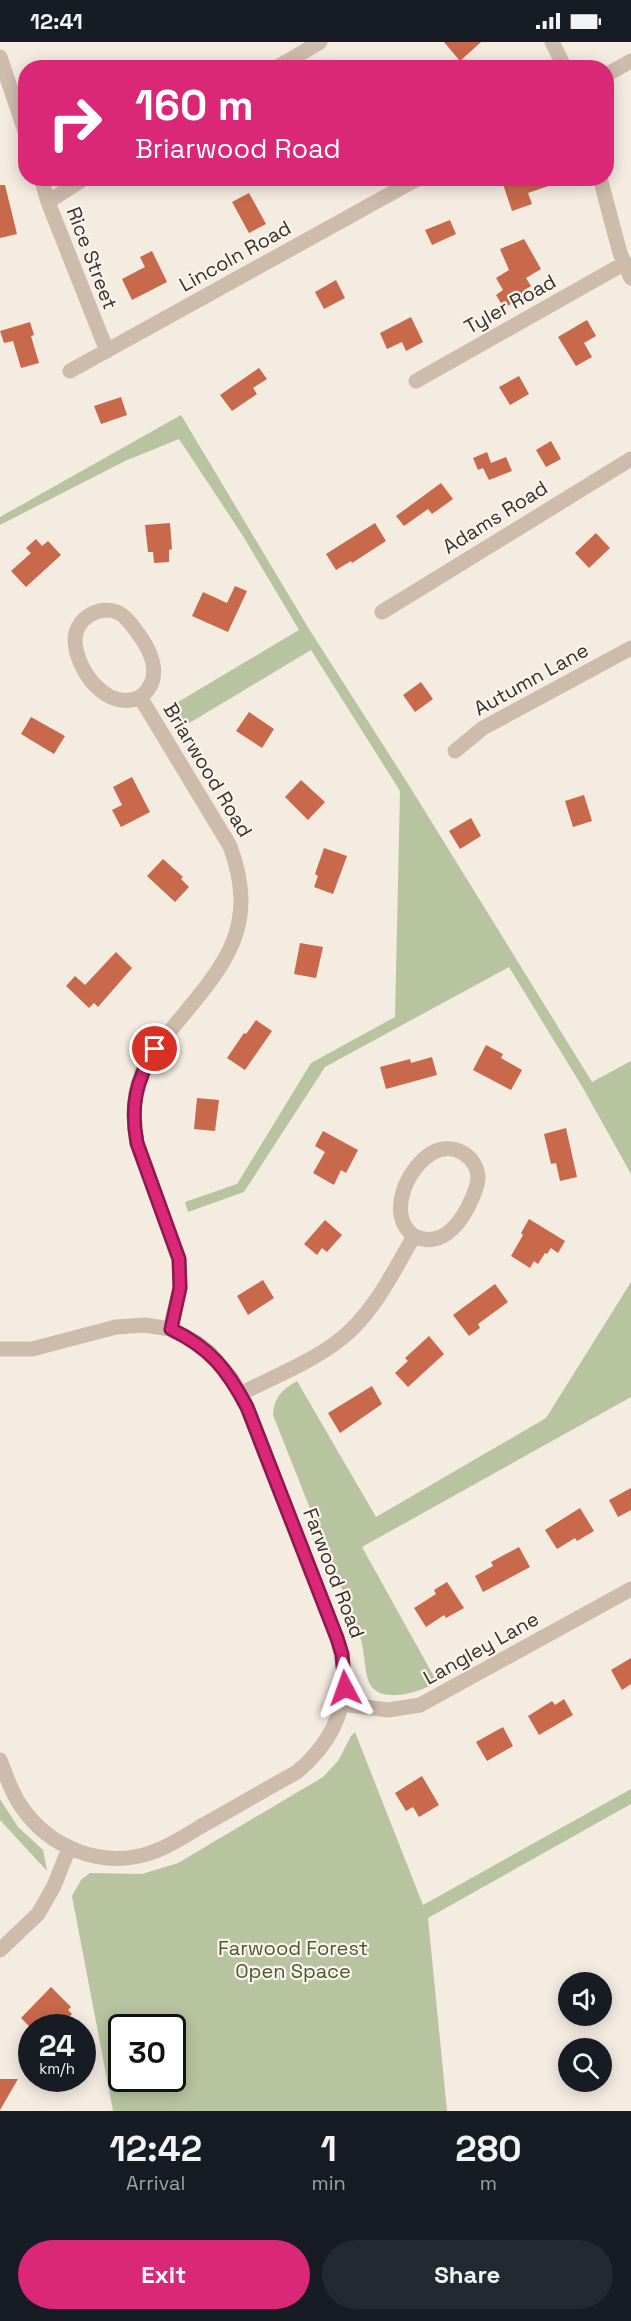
<!DOCTYPE html>
<html lang="en">
<head>
<meta charset="utf-8">
<style>
	:root { --surface:#171b24; --page:#242831; --text:#f1f3f6; --muted:#9ea1a6; --accent:#db2777 }
	body { margin:0; font-family:"Space Grotesk",sans-serif; background:var(--page); color:var(--text); height:100vh; display:flex; flex-direction:column; font-size:22px; white-space:nowrap }
	* { box-sizing:border-box; margin:0 }
	p { font-size:20px; color:var(--muted) }
	.icon { flex:none; width:33px; height:33px; fill:none; stroke:currentColor; stroke-width:2; stroke-linecap:round; stroke-linejoin:round }
	.map { position:relative; height:2069px; overflow:hidden }
	.sheet { display:flex; flex-direction:column; background:var(--surface); flex:1 }
	.sheet>* { flex:none }
	.top-card { position:absolute; left:18px; top:18px; width:596px; height:126px; border-radius:24px; box-shadow:0 3px 15px #0003; background:#db2777; color:#fff; overflow:hidden }
	.fabs { position:absolute; left:558px; top:1930px; display:grid; gap:12px }
	.fabs a { display:grid; place-items:center; width:54px; height:54px; border-radius:50%; background:var(--surface); box-shadow:0 3px 15px #0003; font-size:30px }
	.speed { position:absolute; left:18px; top:1972px; display:flex; gap:12px; font-size:30px; font-weight:700; text-align:center }
	.speed>* { display:grid; place-content:center; width:78px; height:78px; border-radius:50%; background:var(--surface); box-shadow:0 3px 15px #0003; line-height:1 }
	.speed small { font-size:15px; font-weight:400 }
	.speed .limit { border:3px solid #111; border-radius:9px; background:#fff; color:#111 }
	.pin { position:absolute; display:grid; place-items:center; width:51px; height:51px; color:#fff; margin:-26px; border:3px solid #fff; border-radius:50%; box-shadow:0 2px 6px #0007 }
	.me { position:absolute; width:66px; margin:-33px; rotate:356deg; stroke-linejoin:round; filter:drop-shadow(0 0 4px #0008) }
	.turn { display:flex; align-items:center; gap:21px; height:126px; padding:0 18px; font-size:27px }
	.turn .icon { width:78px; height:78px; stroke-width:2.5 }
	.turn b { display:block; font-size:42px; line-height:51px }
	.eta { display:flex; justify-content:space-evenly; align-items:center; height:102px; text-align:center }
	.eta b { font-size:36px; font-weight:700; line-height:42px }
	.primary-button { display:flex; gap:12px; margin-top:auto; padding:12px 18px }
	.primary-button a { flex:1; height:69px; border-radius:36px; background:var(--accent); color:#fff; font-size:24px; font-weight:700; line-height:69px; text-align:center }
	.primary-button a+a { background:var(--page); color:var(--text) }
	.status { display:flex; justify-content:space-between; align-items:center; height:42px; padding:0 30px; background:var(--surface); direction:ltr }
	.status svg { height:16px; fill:currentColor }
	.map>svg:first-child { display:block }
	.green { fill:#b8c4a0; fill-rule:evenodd }
	.building { fill:#c8694b }
	.lines { fill:none; stroke-linecap:round; stroke-linejoin:round }
	.minor { stroke:#cdbbac; stroke-width:15 }
	.route-casing { stroke:#8e194d; stroke-width:15 }
	.route { stroke:#db2777; stroke-width:10 }
	.labels { text-anchor:middle; dominant-baseline:central; stroke-width:4.5; stroke-linejoin:round; paint-order:stroke }
	.street-label { font-size:20px; fill:#3b302b; stroke:#fbf5ee }
	.park-label { font-size:20px; fill:#4a5a2e; stroke:#fbf5ee }
</style>
</head>
<body>
<div class="status"><b>12:41</b><svg viewBox="0 0 49 12"><path d="M0 12V9h3v3zM5 12V6h3v6zM10 12V3h3v9zM15 12V0h3v12zM26 1h20v11H26zM47 4h2v5h-2z"/></svg></div>
<div class="map">
<svg width="631" height="2069" viewBox="0 0 631 2069">
	<rect width="100%" height="100%" fill="#f4ebe1"/>
	<path class="green" d="M181,373L309,587L410,745L592,1040L631,1019V1132L583,1046L509,925L325,1025L244,1150L188,1170L185,1160L237,1142L311,1021L395,975L400,749L311,608L181,686L168,666L299,588L243,494L179,397L125,419L0,483V475Z
		M631,1240V1355L362,1505L437,1640C425,1647 411,1652 397,1653C364,1655 367,1632 363,1608C362,1598 358,1589 355,1580L273,1373C274,1355 282,1348 297,1339L376,1475L546,1376Z
		M355,1690L423,1863L631,1747V1762L428,1876L447,2069H113L72,1854L81,1838L90,1831L142,1832L178,1821L323,1735L338,1719L351,1694ZM122,1986H172V2037H122Z
		M0,1757L18,1785L43,1808L47,1829L0,1778Z"/>
	<path class="building" d="M444,0H481L460,19Z
		M501,136H562L563,139L528,151L532,162L512,169Z
		M0,143H5L17,192L0,196Z
		M249,151L266,182L249,191L232,160Z
		M450,178L456,192L432,203L425,188Z
		M524,197L541,227L526,236L531,244L525,248L528,252L504,266L496,253L503,248L496,236L509,228L500,207Z
		M152,209L167,240L132,258L122,237L145,225L140,215Z
		M336,238L345,256L324,267L315,250Z
		M411,275L423,300L406,309L402,300L387,307L380,291Z
		M587,278L596,294L584,301L592,315L576,324L558,295Z
		M30,280L34,293L31,294L39,321L21,326L13,299L4,301L0,289Z
		M259,326L267,337L253,346L257,352L232,369L220,353Z
		M519,334L529,352L510,363L499,345Z
		M121,355L127,373L101,382L94,364Z
		M551,399L561,417L546,425L536,408Z
		M487,410L491,421L506,415L512,429L489,438L483,426L478,428L473,416Z
		M441,441L453,457L432,472L428,467L404,484L396,474Z
		M170,481L172,507L169,508V520L154,521L153,510H148L145,483Z
		M375,481L386,499L352,521L351,519L336,528L326,512Z
		M596,491L610,506L589,526L575,511Z
		M36,497L42,504L48,499L61,513L26,545L11,529L31,511L26,506Z
		M235,544L247,549L228,590L192,574L203,550L227,561Z
		M421,640L433,657L415,670L403,653Z
		M249,670L274,687L262,706L236,689Z
		M31,675L65,694L54,712L21,692Z
		M132,735L150,770L121,785L112,768L122,763L113,745Z
		M301,738L325,760L308,778L285,755Z
		M584,753L592,779L573,785L565,759Z
		M471,776L481,794L460,807L449,789Z
		M324,806L347,814L333,852L314,845L318,834L315,832Z
		M163,817L183,835L181,837L189,845L175,860L147,834Z
		M300,901L323,905L316,936L294,932Z
		M116,910L132,926L98,965L94,961L89,966L66,944L75,934L85,943Z
		M256,978L272,989L245,1028L227,1016L244,991L246,992Z
		M486,1003L503,1012L501,1016L522,1028L511,1048L473,1028Z
		M432,1015L437,1033L386,1047L380,1025L410,1017L411,1021Z
		M197,1056L219,1058L215,1089L194,1087Z
		M566,1086L577,1135L560,1139L556,1121L551,1122L544,1092Z
		M323,1089L358,1108L346,1131L341,1128L334,1143L313,1131L325,1110L315,1104Z
		M529,1177L565,1199L558,1211L551,1206L547,1212L545,1211L538,1222L534,1219L530,1226L511,1214L523,1193L521,1191Z
		M325,1178L342,1193L327,1210L322,1206L317,1213L304,1202Z
		M263,1238L274,1256L248,1273L237,1254Z
		M495,1242L508,1260L478,1282L480,1286L469,1294L453,1273Z
		M429,1294L444,1312L408,1345L395,1331L408,1319L405,1316Z
		M372,1344L382,1362L340,1391L328,1371Z
		M631,1446V1468L618,1475L609,1458Z
		M580,1466L594,1489L577,1499L575,1496L557,1507L545,1488Z
		M519,1505L530,1525L483,1550L475,1534L493,1524L491,1520Z
		M447,1540L464,1566L446,1576L444,1573L426,1585L414,1566L436,1552L434,1548Z
		M631,1616V1642L622,1648L611,1628Z
		M564,1657L573,1673L539,1693L528,1674L552,1659L555,1663Z
		M503,1685L513,1704L487,1719L476,1700Z
		M422,1734L439,1763L419,1775L413,1765L406,1769L395,1751Z
		M51,1945L71,1965L68,1968L72,1972L62,1982L55,1975L44,1986H31L21,1976Z
		M0,2037H18L0,2068Z"/>
	<g class="lines">
		<path class="minor" d="M552,0L565,26
			M0,15L26,92
			M276,26L320,0
			M606,33L631,19
			M41,136L48,160L107,309
			M600,136L620,211L631,236
			M48,160L85,136
			M70,329L419,136
			M416,339L625,221
			M382,570L631,417
			M140,655C107,671 75,627 75,597C76,576 100,562 119,571C128,576 134,586 140,594C154,614 162,639 140,655L230,804C260,886 224,924 174,984C162,999 147,1015 141,1033C132,1055 133,1078 137,1101L179,1217L180,1246L170,1287
			M455,709L483,686L631,606
			M0,1307H32L116,1285L145,1283L170,1287L197,1301L210,1311L232,1337L247,1365L337,1596C354,1650 340,1694 297,1730C266,1747 236,1765 205,1782C188,1792 171,1804 153,1810C103,1828 49,1806 21,1764C11,1750 6,1733 0,1718
			M240,1352C273,1335 314,1319 342,1296C375,1269 393,1230 414,1194C439,1206 457,1186 468,1165C472,1156 478,1146 478,1135C477,1114 453,1100 434,1110C408,1123 385,1173 414,1194
			M342,1662L388,1668L420,1663L631,1547
			M0,1908L38,1872L54,1844L69,1806"/>
	</g>
	<g class="lines">
		<defs>
			<path id="route" d="M155,1007C136,1039 130,1064 137,1101L179,1217L180,1246L171,1287C210,1306 227,1327 247,1365L337,1596L342,1612L345,1646"/>
		</defs>
		<use href="#route" class="route-casing"/>
		<use href="#route" class="route"/>
	</g>
	<g class="labels">
		<g class="street-label">
			<text transform="translate(235 214) rotate(-29)">Lincoln Road</text>
			<text transform="translate(92 216) rotate(69)">Rice Street</text>
			<text transform="translate(510 262) rotate(-29)">Tyler Road</text>
			<text transform="translate(495 475) rotate(-32)">Adams Road</text>
			<text transform="translate(531 637) rotate(-29)">Autumn Lane</text>
			<text transform="translate(208 728) rotate(59)">Briarwood Road</text>
			<text transform="translate(334 1531) rotate(69)">Farwood Road</text>
			<text transform="translate(481 1606) rotate(-29)">Langley Lane</text>
		</g>
		<g class="park-label">
			<text x="293" y="1906">Farwood Forest<tspan x="293" dy="23">Open Space</tspan></text>
		</g>
	</g>
</svg>
<div class="fabs">
<a><svg class="icon" aria-label="sound" viewBox="0 0 24 24"><path d="M4 9h4l5-4v14l-5-4H4zM17 9q2 3 0 6"/></svg></a>
<a><svg class="icon" aria-label="search" viewBox="0 0 24 24"><circle cx="10" cy="10" r="6"/><path d="M15 15l6 6"/></svg></a>
</div>
<div class="speed"><div>24<small>km/h</small></div><div class="limit">30</div></div>
<div class="pin" style="left:155px;top:1007px;background:#d93025"><svg class="icon" aria-label="arrive" viewBox="0 0 24 24"><path d="M6 21V4h12l-3 4 3 4H6"/></svg></div>
<svg class="me" style="left:345px;top:1646px" viewBox="-20 -20 40 40"><path d="M0-17L14 15 0 8-14 15z" fill="#db2777" stroke="#fff" stroke-width="4"/></svg>
<div class="top-card">
<div class="turn"><svg class="icon" aria-label="right" viewBox="0 0 24 24"><path d="M7 20v-9h11M14 6l5 5-5 5"/></svg><div><b>160 m</b>Briarwood Road</div></div>
</div>
</div>
<section class="sheet">
<div class="eta">
<div><b>12:42</b><p>Arrival</p></div>
<div><b>1</b><p>min</p></div>
<div><b>280</b><p>m</p></div>
</div>
<div class="primary-button"><a>Exit</a><a>Share</a></div>
</section>
</body>
</html>
